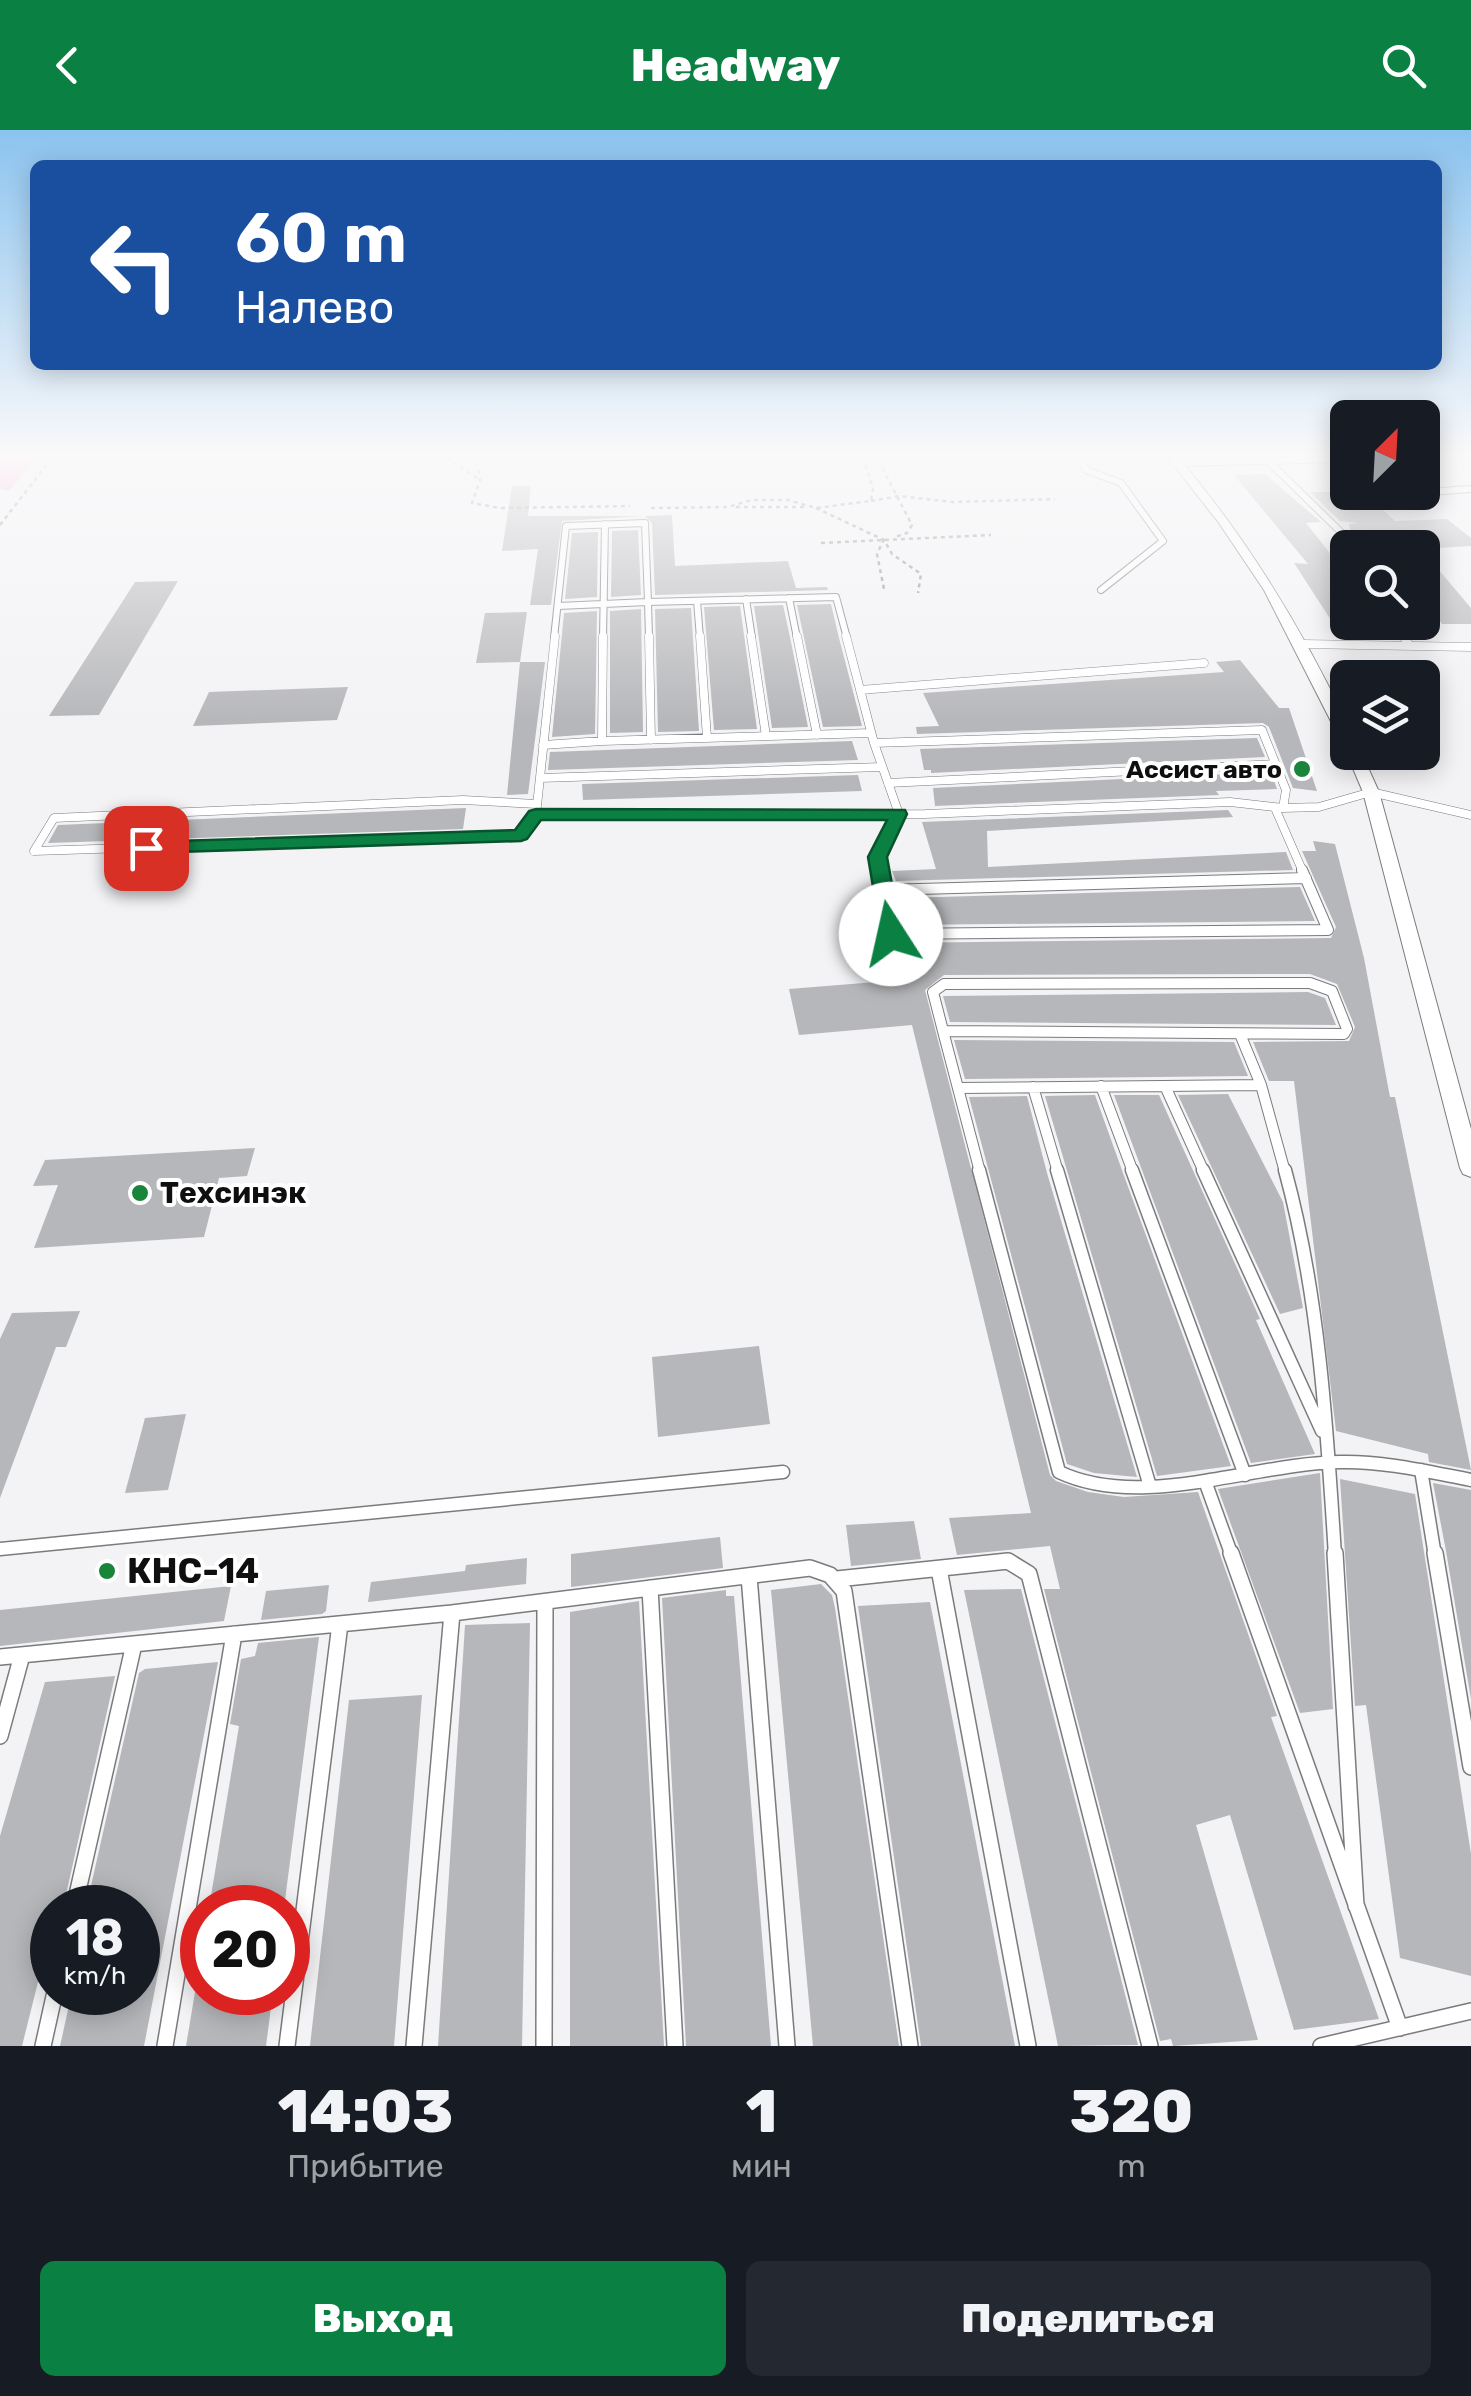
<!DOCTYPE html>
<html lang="ru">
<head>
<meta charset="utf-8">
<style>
	:root { --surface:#171b24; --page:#242831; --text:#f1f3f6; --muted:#9ea1a6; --accent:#0b8043 }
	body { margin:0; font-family:Rubik,sans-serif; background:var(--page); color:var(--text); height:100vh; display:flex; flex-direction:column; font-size:38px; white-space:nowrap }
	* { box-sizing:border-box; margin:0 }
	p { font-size:32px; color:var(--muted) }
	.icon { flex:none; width:55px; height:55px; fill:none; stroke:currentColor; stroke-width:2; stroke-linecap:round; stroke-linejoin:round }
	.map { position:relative; height:1916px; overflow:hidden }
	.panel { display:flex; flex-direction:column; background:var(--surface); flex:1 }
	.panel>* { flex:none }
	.guide { position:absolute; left:30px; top:30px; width:1412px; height:210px; border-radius:15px; box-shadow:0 5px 25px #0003; background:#1a4fa0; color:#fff; overflow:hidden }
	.needle { width:65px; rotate:24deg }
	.tools { position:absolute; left:1330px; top:270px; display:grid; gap:20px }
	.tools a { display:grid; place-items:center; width:110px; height:110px; border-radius:15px; background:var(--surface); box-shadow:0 5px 25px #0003; font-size:50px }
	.speed { position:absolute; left:30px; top:1755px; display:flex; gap:20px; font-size:50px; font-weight:700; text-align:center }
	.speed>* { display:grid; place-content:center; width:130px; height:130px; border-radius:50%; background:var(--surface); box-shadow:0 5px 25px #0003; line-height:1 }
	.speed small { font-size:25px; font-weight:400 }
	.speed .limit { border:15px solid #d22; background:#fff; color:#111 }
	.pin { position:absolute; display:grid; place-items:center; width:85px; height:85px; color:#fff; margin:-42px; border-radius:20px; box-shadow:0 5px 15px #0006 }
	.me { position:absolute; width:110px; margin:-55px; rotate:350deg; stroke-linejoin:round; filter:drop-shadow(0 0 8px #0008) }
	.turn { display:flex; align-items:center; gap:35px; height:210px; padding:0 40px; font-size:45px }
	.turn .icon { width:130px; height:130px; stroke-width:2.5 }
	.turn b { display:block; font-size:70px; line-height:85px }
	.eta { display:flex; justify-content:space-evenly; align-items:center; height:170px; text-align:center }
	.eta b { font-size:60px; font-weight:800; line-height:70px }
	.button { display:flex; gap:20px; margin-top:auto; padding:20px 40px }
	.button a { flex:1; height:115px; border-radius:15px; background:var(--accent); color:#fff; font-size:40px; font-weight:800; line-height:115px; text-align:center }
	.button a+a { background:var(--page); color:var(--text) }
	header { display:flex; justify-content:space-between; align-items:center; height:130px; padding:0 40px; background:var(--accent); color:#fff; font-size:45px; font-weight:800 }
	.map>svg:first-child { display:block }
	.forest { fill:#ffa1d1 }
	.building { fill:#b6b7ba }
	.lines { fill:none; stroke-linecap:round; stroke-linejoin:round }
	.lane-far4-casing { stroke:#7b7a7d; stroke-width:8 }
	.lane-far3-casing { stroke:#7b7a7d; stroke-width:9 }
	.lane-far2-casing { stroke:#7b7a7d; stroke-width:12 }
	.lane-far1-casing { stroke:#7b7a7d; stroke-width:15 }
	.lane-casing { stroke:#7b7a7d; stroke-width:18 }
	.street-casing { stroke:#7b7a7d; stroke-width:2 }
	.path { stroke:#8f8e90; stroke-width:2.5; stroke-dasharray:4 4; stroke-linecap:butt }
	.lane-far4 { stroke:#fff; stroke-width:6 }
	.lane-far3 { stroke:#fff; stroke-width:8 }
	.lane-far2 { stroke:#fff; stroke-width:10 }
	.lane-far1 { stroke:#fff; stroke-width:12 }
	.lane { stroke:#fff; stroke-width:15 }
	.street { fill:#fff; fill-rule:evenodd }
	.route { fill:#0b8043; stroke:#07532c; stroke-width:2.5 }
	.poi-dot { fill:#19853b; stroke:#fff; stroke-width:4 }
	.labels { text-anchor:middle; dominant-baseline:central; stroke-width:8; stroke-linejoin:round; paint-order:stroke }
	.far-poi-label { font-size:25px; font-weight:bold; fill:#0f0f10; stroke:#fff; text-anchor:end }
	.poi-label { font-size:30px; font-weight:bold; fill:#0f0f10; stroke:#fff; text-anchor:start }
	.near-poi-label { font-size:35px; font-weight:bold; fill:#0f0f10; stroke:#fff; text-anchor:start }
</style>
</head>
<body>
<header><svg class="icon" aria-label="back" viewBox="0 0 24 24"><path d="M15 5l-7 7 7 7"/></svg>Headway<svg class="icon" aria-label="search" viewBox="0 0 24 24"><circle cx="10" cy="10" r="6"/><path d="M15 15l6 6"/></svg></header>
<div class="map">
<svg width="1471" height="1916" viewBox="0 0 1471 1916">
	<rect width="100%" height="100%" fill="#f3f2f5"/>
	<path class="forest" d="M0,324H41L9,361L0,359Z"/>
	<path class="building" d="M1265,344L1321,392L1306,393L1348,446V507H1342L1294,433L1308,434L1234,345Z
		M512,356H531L528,386H643L562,391L551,475H530L538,419L502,421Z
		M1310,362H1364L1395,391L1447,389L1471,408V416L1422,419V409L1352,411L1349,394L1359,393L1340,391Z
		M672,385L675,436L788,431L796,458L827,457L828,460L655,465L652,393L645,386Z
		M638,400L641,465L611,467L612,401Z
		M598,402L597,467L565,469L572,403Z
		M1422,420L1471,478V494H1442L1422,469Z
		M178,451L99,585L49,586L135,452Z
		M831,474L839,508L862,596L823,597L797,475Z
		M783,475L790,507L808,597L772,598L754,476Z
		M740,476L757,599L714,600L704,477Z
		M691,478L699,601L658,602L655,479Z
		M641,479L643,602L610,603V481Z
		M597,481L595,604L552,607L564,483Z
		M527,482L520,532L476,533L485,483Z
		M1240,530L1279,578H1289L1317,661L1293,658L1269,597L1263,593L917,604L916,597L939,596L923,563L1224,542L1216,532Z
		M520,532H545L528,664L507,665Z
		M348,557L337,590L193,596L209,562Z
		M1257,608L1265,627L931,643V640H924L920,619Z
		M852,611L858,630L548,640L550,622Z
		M1271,642L1277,659L1216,661L1219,665L935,676L933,658Z
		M858,645L862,661L583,670L582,654Z
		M466,678L463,699L48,713L58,695Z
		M1228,680L1233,687L987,701L988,737L1286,722L1293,740L896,751L892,741L936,739L922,692Z
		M1313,711L1335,714L1364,828L1390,967H1395L1471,1340L1429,1332L1428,1324L1336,1301L1294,951H1269L1253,912L1349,911L1355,897L1337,854L1310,844L944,845L925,860L1050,1345L1056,1351L1088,1362L1124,1367L1198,1362L1277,1586L1271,1587L1379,1889L1294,1900L1230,1685L1196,1695L1258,1910L1173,1916L1171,1909L1160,1911L1044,1459H1060L1050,1416L957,1425L949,1388L1031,1383L912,895L799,905L789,859L901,850L895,813L1331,808L1336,797L1302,721H1316Z
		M1300,757L1315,791L901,795L895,772H905L904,768Z
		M1308,862L1325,868L1336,895L950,892L943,866Z
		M954,910L1234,912L1248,946L965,949Z
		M1228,964L1283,1072L1303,1178L1280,1184L1178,965Z
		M1095,965L1123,1043L1231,1336L1157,1346L1045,966Z
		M1114,965H1159L1260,1189L1256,1190L1315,1324L1251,1333Z
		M1027,966L1047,1043L1137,1347L1094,1343L1067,1334L969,967Z
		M255,1018L247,1046L219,1048L204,1107L34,1118L58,1055L33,1056L45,1030Z
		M80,1181L66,1217H56L0,1368V1209L12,1183Z
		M759,1216L770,1294L658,1307L652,1227Z
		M186,1284L168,1360L125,1363L145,1288Z
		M1320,1343L1333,1579L1300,1583L1218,1359Z
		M1340,1349L1415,1364L1471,1724V1846L1400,1828L1366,1575L1355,1576Z
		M1433,1353L1471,1360V1569L1446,1421Z
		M914,1391L921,1429L851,1436L846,1395Z
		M720,1407L723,1438L571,1457V1424Z
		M527,1428L526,1454L368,1472L371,1452L465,1441L466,1435Z
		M821,1454L832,1465L835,1478L899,1916H813L771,1460Z
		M329,1455L326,1481L322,1484L261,1490L266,1461Z
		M231,1456L224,1491L0,1516V1480Z
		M1021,1459L1138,1915L1058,1916L964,1460Z
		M726,1460V1466H734L771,1916H686L662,1468Z
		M639,1471L664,1916H570V1482Z
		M930,1472L1015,1916H921L858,1476Z
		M530,1493L522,1916H438L465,1495Z
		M319,1507L284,1778H209L239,1596L230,1594L241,1529L255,1526L258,1513Z
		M218,1532L144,1916H60L72,1862H138V1778H86L139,1543L145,1539Z
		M115,1546L63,1778H52V1796L22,1916H0V1706L45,1552Z
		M422,1565L394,1916H310L349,1570Z
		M195,1862H273L266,1916H186Z"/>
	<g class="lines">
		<defs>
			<path id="lane-far4" d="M1077,324L1086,340L1121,353L1163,411L1101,460
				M1265,328L1346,407
				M1178,333L1348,329
				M1413,363L1471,359
				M789,468L797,508
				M746,469L752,508
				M697,471L700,508
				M558,476L648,472L649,508
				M1394,492L1405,508
				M554,508L566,396L645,393L648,472L836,467L847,508
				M603,508L605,394"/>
			<path id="lane-far3" d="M555,506L536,685L925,684L1230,672L1283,678
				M649,506L651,610
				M700,506L707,608
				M751,506L766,606
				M797,506L817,605
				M846,506L874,613L1262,600L1286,660L1283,678
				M1403,506L1410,516
				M1304,514L1471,517
				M860,560L1204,533
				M602,611L871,603
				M874,613L899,684L877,727L880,742
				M543,615L602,611L603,506
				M540,648L882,637
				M888,653L1276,634
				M1275,678L1303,742
				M1283,678L1319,677L1371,662L1471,685
				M536,685L521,705L34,721L54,688L463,670L537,674"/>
			<path id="lane-far2" d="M879,740L891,804L1328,800L1302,740
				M883,760L1306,748
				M1310,853L1332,861L1347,899L1344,904L943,901L933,862L944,854Z
				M943,901L980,1042
				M1240,904L1261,955L1285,1042
				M1101,956L1133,1042
				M1165,956L1204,1042
				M1033,957L1058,1042
				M958,958L1261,955"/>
			<path id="lane-far1" d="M979,1040L1059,1342C1142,1381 1253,1333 1341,1332C1384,1331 1429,1342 1471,1350
				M1057,1040L1149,1353
				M1132,1040L1245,1345
				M1203,1040L1322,1301
				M1285,1040C1319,1164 1327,1297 1335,1426
				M1421,1340L1435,1426
				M1205,1351L1232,1426
				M0,1419L783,1342"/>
			<path id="lane" d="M1231,1423L1400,1898
				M1335,1423L1356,1776
				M1435,1423L1471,1637
				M939,1439L1028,1916
				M749,1446L787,1916
				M837,1449L1008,1431L1029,1444L1150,1916
				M650,1458L675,1916
				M0,1527L452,1483L810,1438L830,1445L844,1461L910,1916
				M0,1606L22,1525
				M74,1778L134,1514
				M43,1916L55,1862
				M165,1916L234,1504
				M287,1916L340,1494
				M414,1916L452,1483
				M544,1916L545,1472
				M1321,1916L1471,1881"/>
			<path id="street" d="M1165,324H1175C1246,406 1301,497 1348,595V615L1341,611L1264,460L1219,393Z
				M1348,619V622H1361L1379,662L1471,999V1047L1463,1044L1460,1038L1363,662L1346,622Z"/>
		</defs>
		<use href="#lane-far4" class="lane-far4-casing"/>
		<use href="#lane-far3" class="lane-far3-casing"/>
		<use href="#lane-far2" class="lane-far2-casing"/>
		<use href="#lane-far1" class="lane-far1-casing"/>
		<use href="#lane" class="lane-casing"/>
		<use href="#street" class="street-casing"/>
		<path class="path" d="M440,324L480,350
			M476,324L480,350L472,373L500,378L630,376
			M875,324L912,395L907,403L895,407
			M871,371L899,366L953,372L1055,369
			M736,377H805
			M651,378L728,377L751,370H788L816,378L871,371L873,358L862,324
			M816,378L884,410L892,424L921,444L918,463
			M0,395L55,324
			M884,409L877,424L884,459
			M821,413L991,405"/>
		<use href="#lane-far4" class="lane-far4"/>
		<use href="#lane-far3" class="lane-far3"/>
		<use href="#lane-far2" class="lane-far2"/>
		<use href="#lane-far1" class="lane-far1"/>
		<use href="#lane" class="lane"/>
		<use href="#street" class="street"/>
	</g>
	<linearGradient id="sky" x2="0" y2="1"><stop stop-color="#8bc3ef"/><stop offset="0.55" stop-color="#faf9fa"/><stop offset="1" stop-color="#faf9fa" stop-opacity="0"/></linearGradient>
	<rect width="1471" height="592" fill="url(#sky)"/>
	<path class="route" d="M536,679L905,680L907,684L887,727L901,804L891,811L881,804L868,727L887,690H541L527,709L521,711L146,723L137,718L146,712L515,700L529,681Z"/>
	<g class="poi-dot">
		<circle cx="1302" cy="639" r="10"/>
		<circle cx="140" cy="1063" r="10"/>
		<circle cx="107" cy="1441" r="10"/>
	</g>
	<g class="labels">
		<g class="far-poi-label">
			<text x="1282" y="639">Ассист авто</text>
		</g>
		<g class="poi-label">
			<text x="160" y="1063">Техсинэк</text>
		</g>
		<g class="near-poi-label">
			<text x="127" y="1441">КНС-14</text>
		</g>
	</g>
</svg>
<div class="tools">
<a><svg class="needle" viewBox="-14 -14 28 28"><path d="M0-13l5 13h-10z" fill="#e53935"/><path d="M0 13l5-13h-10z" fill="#9ea1a6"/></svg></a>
<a><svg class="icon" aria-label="search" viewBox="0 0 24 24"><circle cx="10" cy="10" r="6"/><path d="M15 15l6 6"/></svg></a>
<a><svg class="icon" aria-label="layers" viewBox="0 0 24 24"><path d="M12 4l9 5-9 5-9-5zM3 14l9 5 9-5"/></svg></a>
</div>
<div class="speed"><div>18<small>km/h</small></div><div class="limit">20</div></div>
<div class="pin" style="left:146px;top:718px;background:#d93025"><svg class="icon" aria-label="arrive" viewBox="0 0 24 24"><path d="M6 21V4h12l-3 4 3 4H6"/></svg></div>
<svg class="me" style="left:891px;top:804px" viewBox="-20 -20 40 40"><circle r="19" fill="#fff"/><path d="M0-13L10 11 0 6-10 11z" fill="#0b8043"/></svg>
<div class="guide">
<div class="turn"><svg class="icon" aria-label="left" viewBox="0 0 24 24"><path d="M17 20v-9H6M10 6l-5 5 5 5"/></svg><div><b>60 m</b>Налево</div></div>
</div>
</div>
<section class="panel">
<div class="eta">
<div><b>14:03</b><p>Прибытие</p></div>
<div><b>1</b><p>мин</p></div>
<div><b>320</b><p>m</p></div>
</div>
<div class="button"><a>Выход</a><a>Поделиться</a></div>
</section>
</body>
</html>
